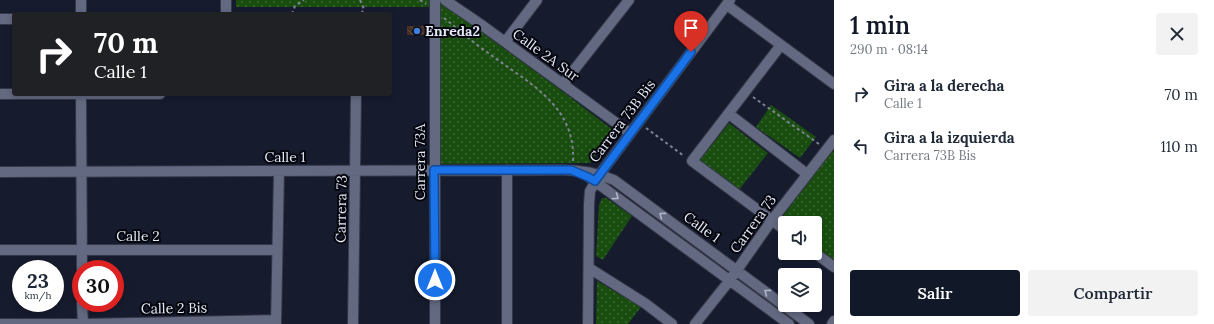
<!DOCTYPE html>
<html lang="es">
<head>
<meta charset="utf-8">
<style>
	:root { --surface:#fff; --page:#f2f2f3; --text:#1f2937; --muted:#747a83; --accent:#111827 }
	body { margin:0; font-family:Lora,serif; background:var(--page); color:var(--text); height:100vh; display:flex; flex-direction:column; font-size:15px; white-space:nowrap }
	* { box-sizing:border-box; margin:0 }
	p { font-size:13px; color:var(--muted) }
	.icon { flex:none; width:22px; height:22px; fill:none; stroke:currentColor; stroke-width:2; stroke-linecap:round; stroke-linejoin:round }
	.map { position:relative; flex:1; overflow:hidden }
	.drawer { display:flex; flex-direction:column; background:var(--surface); width:380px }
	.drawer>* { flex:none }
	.guide { position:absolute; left:12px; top:12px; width:380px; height:84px; border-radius:4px; box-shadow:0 2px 6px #0003; background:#202124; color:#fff; overflow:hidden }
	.fabs { position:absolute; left:778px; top:216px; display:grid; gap:8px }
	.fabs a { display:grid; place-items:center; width:44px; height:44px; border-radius:4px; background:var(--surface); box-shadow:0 2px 6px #0003; font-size:20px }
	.speed { position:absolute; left:12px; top:260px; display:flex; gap:8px; font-size:20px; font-weight:700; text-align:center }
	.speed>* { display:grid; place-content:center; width:52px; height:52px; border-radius:50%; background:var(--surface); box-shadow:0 2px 6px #0003; line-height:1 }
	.speed small { font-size:10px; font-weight:400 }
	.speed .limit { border:6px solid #d22; background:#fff; color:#111 }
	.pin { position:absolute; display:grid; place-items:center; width:34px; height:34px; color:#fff; margin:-41px -17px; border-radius:50% 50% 50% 0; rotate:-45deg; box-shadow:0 0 4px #0007 }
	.pin .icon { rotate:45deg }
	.me { position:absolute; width:44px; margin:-22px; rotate:0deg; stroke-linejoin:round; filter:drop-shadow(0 0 3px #0008) }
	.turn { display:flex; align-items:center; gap:14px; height:84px; padding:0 16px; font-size:18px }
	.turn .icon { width:52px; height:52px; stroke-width:2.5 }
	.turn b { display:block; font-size:28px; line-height:34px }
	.round { display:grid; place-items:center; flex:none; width:42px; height:42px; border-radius:4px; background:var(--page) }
	.overview { display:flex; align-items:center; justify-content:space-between; height:68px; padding:0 16px }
	h1 { font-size:24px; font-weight:600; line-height:30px; color:var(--accent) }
	.primary-button { display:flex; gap:8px; margin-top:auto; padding:8px 16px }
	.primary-button a { flex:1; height:46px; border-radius:4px; background:var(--accent); color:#fff; font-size:16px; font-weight:600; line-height:46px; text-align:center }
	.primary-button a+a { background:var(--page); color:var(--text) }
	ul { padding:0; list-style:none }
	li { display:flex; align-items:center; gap:12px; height:52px; padding:0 16px }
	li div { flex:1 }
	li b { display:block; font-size:15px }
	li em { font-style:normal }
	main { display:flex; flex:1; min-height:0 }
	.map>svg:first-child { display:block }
	.park { fill:url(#park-dots) }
	.building { fill:url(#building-back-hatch) }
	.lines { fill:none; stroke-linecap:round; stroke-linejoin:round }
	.minor-casing { stroke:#343747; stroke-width:12 }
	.path { stroke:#7e8393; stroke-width:2; stroke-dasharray:3 3; stroke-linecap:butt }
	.minor { stroke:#626981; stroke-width:10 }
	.oneway { stroke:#b0b5c7 }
	.route-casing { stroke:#114b97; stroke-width:10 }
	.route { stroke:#1a73e8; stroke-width:7 }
	.shop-dot { fill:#3f7fe0; stroke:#05060e; stroke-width:1.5 }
	.labels { text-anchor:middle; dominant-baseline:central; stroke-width:4; stroke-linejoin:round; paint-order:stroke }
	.poi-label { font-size:14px; font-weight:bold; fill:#e4e8f6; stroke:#05060e; text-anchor:start }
	.street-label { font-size:14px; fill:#e4e8f6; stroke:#05060e }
</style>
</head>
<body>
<main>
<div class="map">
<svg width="834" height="324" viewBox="0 0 834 324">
	<defs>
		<pattern id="park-dots" width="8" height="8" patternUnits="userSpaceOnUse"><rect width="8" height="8" fill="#194d0f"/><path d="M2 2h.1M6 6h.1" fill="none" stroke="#3a6733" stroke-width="1.8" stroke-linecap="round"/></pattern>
		<pattern id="building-back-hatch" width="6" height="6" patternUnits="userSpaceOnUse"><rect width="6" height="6" fill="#472f25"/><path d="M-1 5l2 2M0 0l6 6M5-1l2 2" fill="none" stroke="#614d45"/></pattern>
	</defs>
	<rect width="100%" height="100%" fill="#161b2e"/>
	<path class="park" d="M236,0H429V7H236Z
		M439,1L562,91L613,130L590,163L438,164Z
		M771,105L816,137L800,158L756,127Z
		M729,123L768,153L739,190L700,160Z
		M832,150L834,152V260L815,246V223H785V224L780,220Z
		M602,198H606L632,216L603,260L596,256L599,205Z
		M597,281L641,307L628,324H596Z"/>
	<path class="building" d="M407,26H427V35H407Z"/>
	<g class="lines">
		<defs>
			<path id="minor" d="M81,0V14
				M445,0L483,26L630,133
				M727,5L834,84
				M226,14V0
				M0,19H14
				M505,42L537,0
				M781,45L692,161L785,230
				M563,84L629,0
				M0,94H160
				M81,94L82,269
				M729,114L807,174
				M0,172L563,170C581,170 597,173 614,180L809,324
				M589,177L789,324
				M0,250H277
				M815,253L834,267
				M589,268L646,304L672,324
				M82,303L83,324
				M0,324H83L276,320
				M276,324L279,171
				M353,324L356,94
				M435,324V0
				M507,324V170
				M588,324L589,204L590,191L600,174L730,0
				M695,324L730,280L772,220L834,140
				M832,324L834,321"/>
		</defs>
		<use href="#minor" class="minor-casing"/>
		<path class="path" d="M360,0L364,9L361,14
			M420,0L426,4
			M292,14L295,6L304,0
			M444,18C458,29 472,42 487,52C526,82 576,104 573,161
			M753,97L819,144
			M646,128L684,156"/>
		<use href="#minor" class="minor"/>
	</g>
	<defs><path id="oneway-chevron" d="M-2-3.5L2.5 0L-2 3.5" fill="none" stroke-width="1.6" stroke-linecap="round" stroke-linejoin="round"/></defs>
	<g class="oneway">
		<use href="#oneway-chevron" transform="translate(616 197) rotate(36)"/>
		<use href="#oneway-chevron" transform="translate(662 215) rotate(-144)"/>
		<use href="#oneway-chevron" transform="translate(767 292) rotate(-143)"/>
	</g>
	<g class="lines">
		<defs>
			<path id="route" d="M435,280L434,170H571L588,177L595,181L691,52"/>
		</defs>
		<use href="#route" class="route-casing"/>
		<use href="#route" class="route"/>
	</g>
	<circle class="shop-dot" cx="417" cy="31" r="4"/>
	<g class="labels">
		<g class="poi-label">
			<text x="425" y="31">Enreda2</text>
		</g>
		<g class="street-label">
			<text transform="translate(546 55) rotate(36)">Calle 2A Sur</text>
			<text transform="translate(622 121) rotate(-53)">Carrera 73B Bis</text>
			<text x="285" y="157">Calle 1</text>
			<text transform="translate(420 162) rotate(-90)">Carrera 73A</text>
			<text transform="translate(341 209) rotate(-89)">Carrera 73</text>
			<text transform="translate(753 224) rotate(-54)">Carrera 73</text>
			<text transform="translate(702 227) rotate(36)">Calle 1</text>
			<text x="138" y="236">Calle 2</text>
			<text transform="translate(174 308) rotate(-1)">Calle 2 Bis</text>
		</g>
	</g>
</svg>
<div class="fabs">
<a><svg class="icon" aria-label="sound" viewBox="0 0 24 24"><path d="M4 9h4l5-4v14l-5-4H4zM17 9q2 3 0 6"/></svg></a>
<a><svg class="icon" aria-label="layers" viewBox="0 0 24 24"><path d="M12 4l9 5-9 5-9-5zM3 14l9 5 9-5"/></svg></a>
</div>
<div class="speed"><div>23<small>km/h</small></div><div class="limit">30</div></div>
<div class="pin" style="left:691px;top:52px;background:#d93025"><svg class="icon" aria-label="arrive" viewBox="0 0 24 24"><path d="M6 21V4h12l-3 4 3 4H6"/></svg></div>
<svg class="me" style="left:435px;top:280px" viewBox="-20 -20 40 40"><circle r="17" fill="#1a73e8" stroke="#fff" stroke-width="3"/><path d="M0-11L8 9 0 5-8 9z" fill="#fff"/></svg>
<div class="guide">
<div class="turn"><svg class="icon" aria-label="right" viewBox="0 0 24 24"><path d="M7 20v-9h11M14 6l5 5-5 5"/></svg><div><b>70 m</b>Calle 1</div></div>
</div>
</div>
<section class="drawer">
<div class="overview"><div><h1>1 min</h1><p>290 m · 08:14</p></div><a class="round"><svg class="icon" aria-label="close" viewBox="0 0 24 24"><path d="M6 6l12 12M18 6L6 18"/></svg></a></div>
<ul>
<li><svg class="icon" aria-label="right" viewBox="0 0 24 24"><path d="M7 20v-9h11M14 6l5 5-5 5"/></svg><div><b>Gira a la derecha</b><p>Calle 1</p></div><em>70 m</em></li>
<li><svg class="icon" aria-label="left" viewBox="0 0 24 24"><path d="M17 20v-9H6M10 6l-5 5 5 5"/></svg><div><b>Gira a la izquierda</b><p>Carrera 73B Bis</p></div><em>110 m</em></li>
</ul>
<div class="primary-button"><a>Salir</a><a>Compartir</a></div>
</section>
</main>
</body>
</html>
